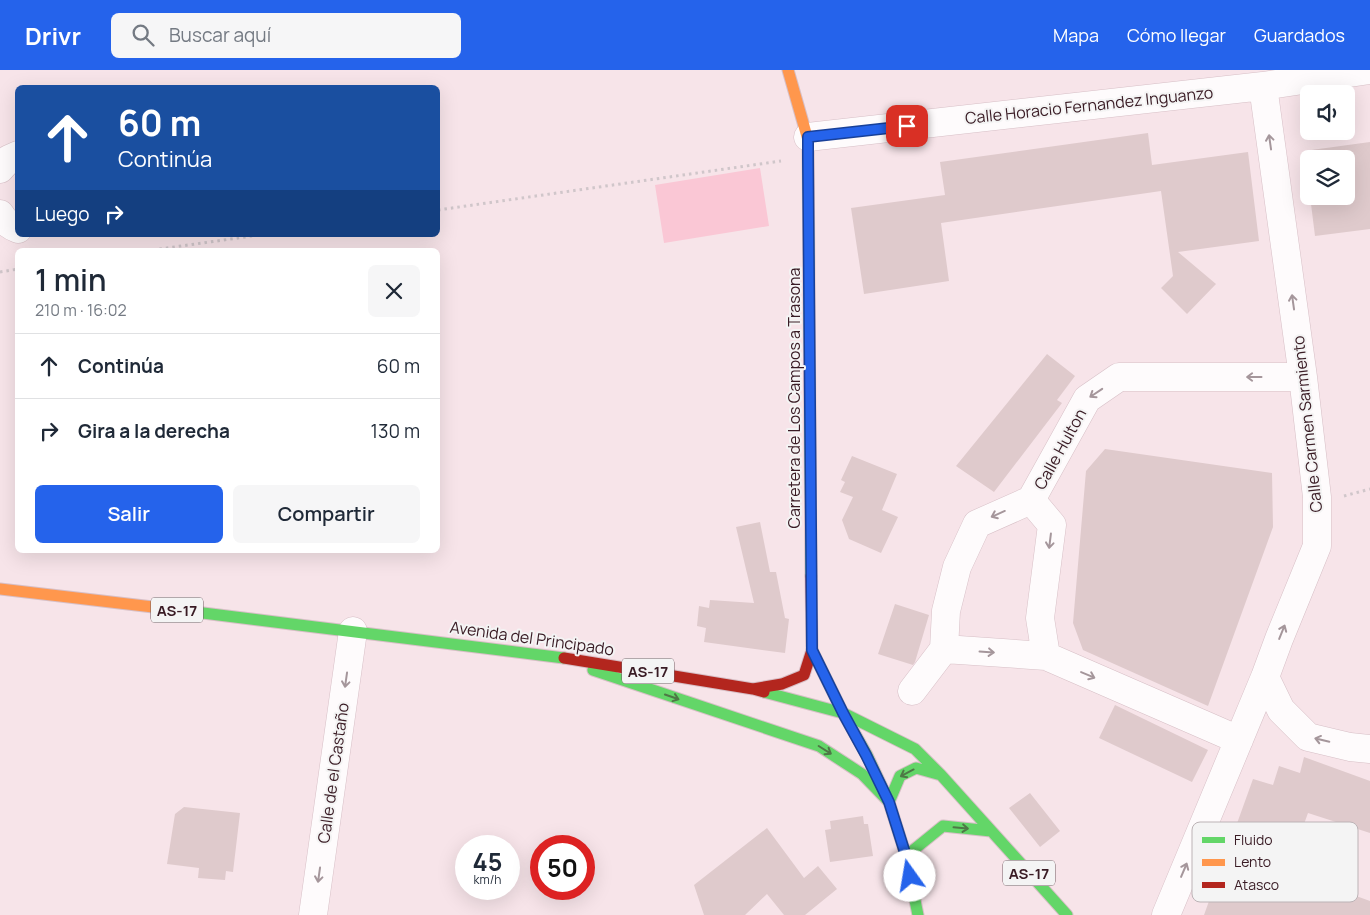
<!DOCTYPE html>
<html lang="es">
<head>
<meta charset="utf-8">
<style>
	:root { --surface:#fff; --page:#f6f6f7; --text:#1f2937; --muted:#747a83; --line:#e0e1e3; --accent:#2563eb }
	body { margin:0; font-family:Manrope,sans-serif; background:var(--page); color:var(--text); height:100vh; display:flex; flex-direction:column; font-size:19px; white-space:nowrap }
	* { box-sizing:border-box; margin:0 }
	p { font-size:16px; color:var(--muted) }
	.icon { flex:none; width:28px; height:28px; fill:none; stroke:currentColor; stroke-width:2; stroke-linecap:round; stroke-linejoin:round }
	.map { position:relative; flex:1; overflow:hidden }
	.side { position:absolute; left:15px; top:178px; width:425px; height:305px; display:flex; flex-direction:column; background:var(--surface); border-radius:8px; box-shadow:0 5px 20px #0002 }
	.side>* { flex:none }
	.guide { position:absolute; left:15px; top:15px; width:425px; height:152px; border-radius:8px; box-shadow:0 5px 20px #0002; background:#1a4fa0; color:#fff; overflow:hidden }
	.buttons { position:absolute; left:1300px; top:15px; display:grid; gap:10px }
	.buttons a { display:grid; place-items:center; width:55px; height:55px; border-radius:8px; background:var(--surface); box-shadow:0 5px 20px #0002; font-size:25px }
	.speed { position:absolute; left:455px; top:765px; display:flex; gap:10px; font-size:25px; font-weight:700; text-align:center }
	.speed>* { display:grid; place-content:center; width:65px; height:65px; border-radius:50%; background:var(--surface); box-shadow:0 5px 20px #0002; line-height:1 }
	.speed small { font-size:12px; font-weight:400 }
	.speed .limit { border:8px solid #d22; background:#fff; color:#111 }
	.pin { position:absolute; display:grid; place-items:center; width:42px; height:42px; color:#fff; margin:-21px; border-radius:10px; box-shadow:0 2px 8px #0006 }
	.me { position:absolute; width:55px; margin:-28px; rotate:347deg; stroke-linejoin:round; filter:drop-shadow(0 0 4px #0008) }
	.turn { display:flex; align-items:center; gap:18px; height:105px; padding:0 20px; font-size:22px }
	.turn .icon { width:65px; height:65px; stroke-width:2.5 }
	.turn b { display:block; font-size:35px; line-height:42px }
	.then { display:flex; align-items:center; height:48px; padding:0 20px; background:#0003; gap:10px; font-size:19px }
	.round { display:grid; place-items:center; flex:none; width:52px; height:52px; border-radius:8px; background:var(--page) }
	.head { display:flex; align-items:center; justify-content:space-between; height:85px; padding:0 20px }
	h1 { font-size:30px; font-weight:600; line-height:38px }
	.cta { display:flex; gap:10px; margin-top:auto; padding:10px 20px }
	.cta a { flex:1; height:58px; border-radius:8px; background:var(--accent); color:#fff; font-size:20px; font-weight:600; line-height:58px; text-align:center }
	.cta a+a { background:var(--page); color:var(--text) }
	ul { padding:0; list-style:none }
	li { display:flex; align-items:center; gap:15px; height:65px; padding:0 20px; border-top:1px solid var(--line) }
	li div { flex:1 }
	li b { display:block; font-size:19px }
	li em { font-style:normal }
	header { display:flex; align-items:center; gap:30px; box-sizing:border-box; height:70px; padding:0 25px; background:var(--accent); color:#fff }
	header strong { font-size:24px }
	nav { display:flex; gap:28px; margin-inline-start:auto; font-size:18px }
	.search { width:350px; height:45px; background:var(--page); display:flex; align-items:center; gap:12px; box-sizing:border-box; padding:0 18px; border-radius:8px; color:var(--muted); font-size:19px }
	.map>svg:first-child { display:block }
	.green { fill:#fac7d5 }
	.building { fill:#dfcacc }
	.lines { fill:none; stroke-linecap:round; stroke-linejoin:round }
	.street-casing { stroke:#d7bfc6; stroke-width:29 }
	.fast-casing { stroke:#d7bfc6; stroke-width:13 }
	.slow-casing { stroke:#d7bfc6; stroke-width:13 }
	.jam-casing { stroke:#d7bfc6; stroke-width:13 }
	.path { stroke:#d0c6ca; stroke-width:3; stroke-dasharray:2.5 4; stroke-linecap:butt }
	.street { stroke:#fefbfc; stroke-width:28 }
	.fast { stroke:#63d668; stroke-width:11 }
	.slow { stroke:#ff974d; stroke-width:11 }
	.jam { stroke:#b3261e; stroke-width:11 }
	.oneway { stroke:#a5969b }
	.oneway2 { stroke:#4e7846 }
	.route-casing { stroke:#184099; stroke-width:12 }
	.route { stroke:#2563eb; stroke-width:9 }
	.labels { text-anchor:middle; dominant-baseline:central; stroke-width:4; stroke-linejoin:round; paint-order:stroke }
	.shield { fill:#f4f4f4; stroke:#715c62; stroke-width:1 }
	.shield-label { font-size:15px; font-weight:bold; fill:#391b24 }
	.street-label { font-size:16px; fill:#391b24; stroke:#f4f4f4 }
	.key { fill:#f4f4f4; stroke:#bcb3b6; stroke-width:1 }
	.key-label { font-size:14px; fill:#391b24 }
</style>
</head>
<body>
<header>
<strong>Drivr</strong>
<div class="search"><svg class="icon" aria-label="search" viewBox="0 0 24 24"><circle cx="10" cy="10" r="6"/><path d="M15 15l6 6"/></svg>Buscar aquí</div>
<nav><a>Mapa</a><a>Cómo llegar</a><a>Guardados</a></nav>
</header>
<div class="map">
<svg width="1370" height="845" viewBox="0 0 1370 845">
	<rect width="100%" height="100%" fill="#f7e4e9"/>
	<path class="green" d="M760,98L769,156L664,173L655,115Z"/>
	<path class="building" d="M1148,63L1152,95L1248,82L1259,171L1178,182L1216,214L1187,244L1161,218L1173,206L1161,121L941,153L949,211L864,224L851,138L945,125L940,92Z
		M1370,72V159L1315,166L1310,126H1346V89H1309V116L1304,81Z
		M1047,284L1075,306L1057,330L1062,333L994,422L956,396Z
		M1105,379L1272,403L1273,457L1208,636L1083,580L1073,553L1086,401Z
		M852,386L897,404L882,440L898,447L881,483L849,469L842,450L853,427L840,422L845,412L841,410Z
		M760,452L770,502H776L785,548L789,549L785,583L704,572L706,558L697,556L699,536L709,538L710,530L754,533L736,457Z
		M895,534L929,545L915,592L913,595L878,584Z
		M1115,635L1208,680L1192,712L1099,668Z
		M1304,687L1370,711V763L1308,743L1287,801L1370,831V845H1204L1253,709L1273,715L1279,696L1300,703Z
		M1030,723L1060,761L1040,777L1009,738Z
		M184,737L240,743L233,802L226,801L225,810L198,808L199,798L167,794L175,744Z
		M863,746L864,754H868L873,786L830,792L825,760L831,759L830,751Z
		M767,758L804,808L818,796L837,819L805,845H784L767,824L745,845H704L694,815Z"/>
	<g class="lines">
		<defs>
			<path id="street" d="M808,67L1263,16L1369,0
				M0,99L9,89L18,85
				M0,144C4,151 10,156 18,159
				M1031,430L1052,455L1040,548L1046,586L1239,670
				M1046,586L944,579L946,541L957,497L977,454L1031,430L1087,329L1119,307H1303
				M1265,607L1281,640L1308,667L1350,677L1370,679
				M912,621L944,579
				M313,845L353,561
				M1166,845L1265,607L1279,569L1317,476V427L1303,307L1263,16"/>
			<path id="fast" d="M808,70L811,506
				M187,541L564,588
				M812,580L843,643L867,685L889,732L906,786L918,845
				M593,600L819,676L862,704L889,732
				M764,622L843,643L915,679L941,705L1067,845
				M889,732L900,706L916,698L941,705
				M906,786L943,756L991,761"/>
			<path id="slow" d="M788,0L808,70
				M0,519L187,541"/>
			<path id="jam" d="M564,588L753,619L764,622
				M753,619L782,614L804,605L812,580L811,506"/>
		</defs>
		<use href="#street" class="street-casing"/>
		<use href="#fast" class="fast-casing"/>
		<use href="#slow" class="slow-casing"/>
		<use href="#jam" class="jam-casing"/>
		<path class="path" d="M438,140L781,91
			M153,180L259,165
			M0,202L18,199
			M1344,426L1370,419"/>
		<use href="#street" class="street"/>
		<use href="#fast" class="fast"/>
		<use href="#slow" class="slow"/>
		<use href="#jam" class="jam"/>
	</g>
	<defs><path id="oneway-shaft" d="M-6 0H5M1.5-3L5.5 0L1.5 3" fill="none" stroke-width="1.6" stroke-linecap="round" stroke-linejoin="round" transform="scale(1.25)"/></defs>
	<g class="oneway">
		<use href="#oneway-shaft" transform="translate(1270 72) rotate(-98)"/>
		<use href="#oneway-shaft" transform="translate(1293 232) rotate(-98)"/>
		<use href="#oneway-shaft" transform="translate(1254 307) rotate(180)"/>
		<use href="#oneway-shaft" transform="translate(1096 323) rotate(146)"/>
		<use href="#oneway-shaft" transform="translate(998 444) rotate(156)"/>
		<use href="#oneway-shaft" transform="translate(1050 471) rotate(97)"/>
		<use href="#oneway-shaft" transform="translate(1282 562) rotate(-68)"/>
		<use href="#oneway-shaft" transform="translate(987 582) rotate(4)"/>
		<use href="#oneway-shaft" transform="translate(1088 605) rotate(23)"/>
		<use href="#oneway-shaft" transform="translate(346 610) rotate(98)"/>
		<use href="#oneway-shaft" transform="translate(1322 670) rotate(-167)"/>
		<use href="#oneway-shaft" transform="translate(1184 800) rotate(-67)"/>
		<use href="#oneway-shaft" transform="translate(319 805) rotate(98)"/>
	</g>
	<g class="oneway2">
		<use href="#oneway-shaft" transform="translate(672 627) rotate(19)"/>
		<use href="#oneway-shaft" transform="translate(825 680) rotate(32)"/>
		<use href="#oneway-shaft" transform="translate(907 703) rotate(152)"/>
		<use href="#oneway-shaft" transform="translate(961 758) rotate(5)"/>
	</g>
	<g class="lines">
		<defs>
			<path id="route" d="M907,56L808,67V88L812,580L843,643L866,685L889,732L906,786L910,806"/>
		</defs>
		<use href="#route" class="route-casing"/>
		<use href="#route" class="route"/>
	</g>
	<g class="labels">
		<g class="shield">
			<rect x="151" y="527.5" width="52" height="25" rx="4"/>
			<rect x="622" y="588.5" width="52" height="25" rx="4"/>
			<rect x="1003" y="790.5" width="52" height="25" rx="4"/>
		</g>
		<g class="shield-label">
			<text x="177" y="540">AS-17</text>
			<text x="648" y="601">AS-17</text>
			<text x="1029" y="803">AS-17</text>
		</g>
		<g class="street-label">
			<text transform="translate(1089 35) rotate(-6)">Calle Horacio Fernandez Inguanzo</text>
			<text transform="translate(794 328) rotate(-90)">Carretera de Los Campos a Trasona</text>
			<text transform="translate(1307 354) rotate(-96)">Calle Carmen Sarmiento</text>
			<text transform="translate(1060 379) rotate(-61)">Calle Hulton</text>
			<text transform="translate(532 568) rotate(8)">Avenida del Principado</text>
			<text transform="translate(333 703) rotate(-82)">Calle de el Castaño</text>
		</g>
	</g>
	<rect x="1192" y="752" width="166" height="80" rx="8" class="key"/>
	<rect x="1202" y="767" width="23" height="6" fill="#63d668"/>
	<rect x="1202" y="789" width="23" height="7" fill="#ff974d"/>
	<rect x="1202" y="812" width="23" height="6" fill="#b3261e"/>
	<g class="key-label">
		<text x="1234" y="775">Fluido</text>
		<text x="1234" y="797">Lento</text>
		<text x="1234" y="820">Atasco</text>
	</g>
</svg>
<div class="buttons">
<a><svg class="icon" aria-label="sound" viewBox="0 0 24 24"><path d="M4 9h4l5-4v14l-5-4H4zM17 9q2 3 0 6"/></svg></a>
<a><svg class="icon" aria-label="layers" viewBox="0 0 24 24"><path d="M12 4l9 5-9 5-9-5zM3 14l9 5 9-5"/></svg></a>
</div>
<div class="speed"><div>45<small>km/h</small></div><div class="limit">50</div></div>
<div class="pin" style="left:907px;top:56px;background:#d93025"><svg class="icon" aria-label="arrive" viewBox="0 0 24 24"><path d="M6 21V4h12l-3 4 3 4H6"/></svg></div>
<svg class="me" style="left:910px;top:806px" viewBox="-20 -20 40 40"><circle r="19" fill="#fff"/><path d="M0-13L10 11 0 6-10 11z" fill="#2563eb"/></svg>
<div class="guide">
<div class="turn"><svg class="icon" aria-label="ahead" viewBox="0 0 24 24"><path d="M12 20V5M6 11l6-6 6 6"/></svg><div><b>60 m</b>Continúa</div></div>
<div class="then">Luego<svg class="icon" aria-label="right" viewBox="0 0 24 24"><path d="M7 20v-9h11M14 6l5 5-5 5"/></svg></div>
</div>
<section class="side">
<div class="head"><div><h1>1 min</h1><p>210 m · 16:02</p></div><a class="round"><svg class="icon" aria-label="close" viewBox="0 0 24 24"><path d="M6 6l12 12M18 6L6 18"/></svg></a></div>
<ul>
<li><svg class="icon" aria-label="ahead" viewBox="0 0 24 24"><path d="M12 20V5M6 11l6-6 6 6"/></svg><div><b>Continúa</b></div><em>60 m</em></li>
<li><svg class="icon" aria-label="right" viewBox="0 0 24 24"><path d="M7 20v-9h11M14 6l5 5-5 5"/></svg><div><b>Gira a la derecha</b></div><em>130 m</em></li>
</ul>
<div class="cta"><a>Salir</a><a>Compartir</a></div>
</section>
</div>
</body>
</html>
